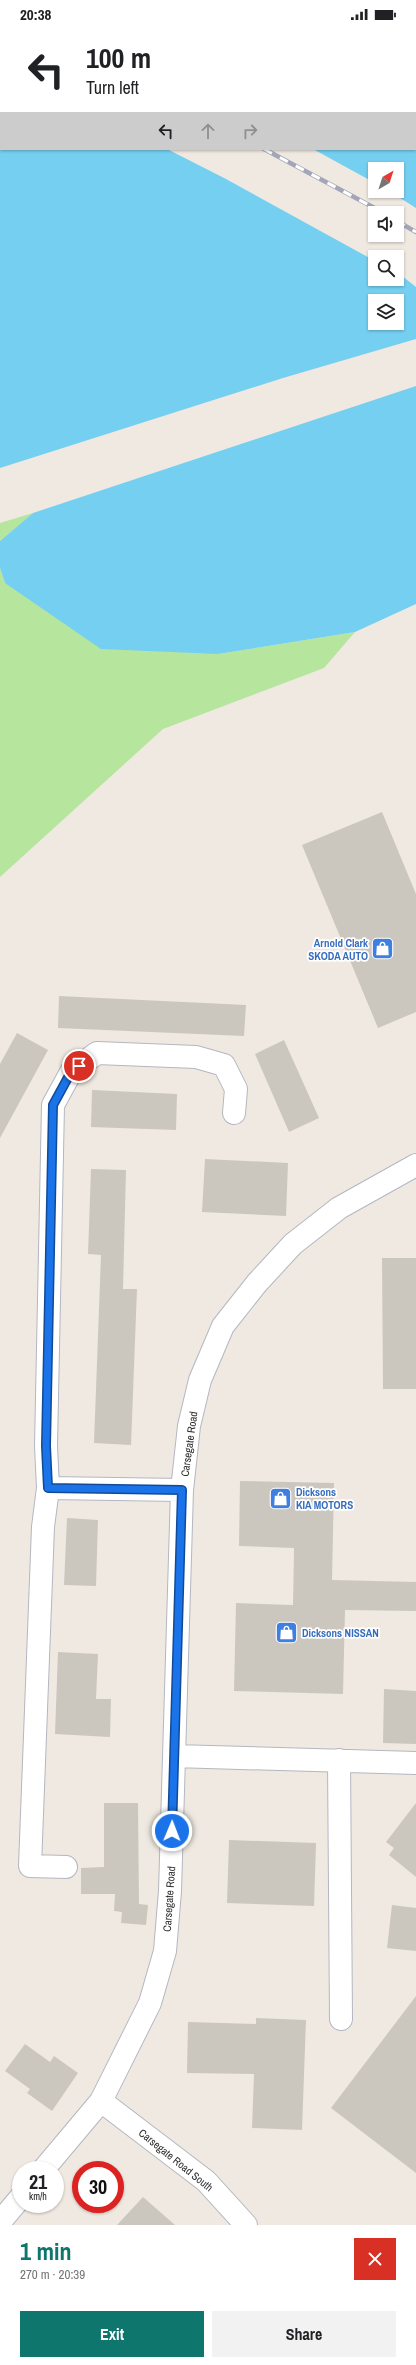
<!DOCTYPE html>
<html lang="en">
<head>
<meta charset="utf-8">
<style>
	:root { --surface:#fff; --page:#f2f2f2; --text:#202124; --muted:#757577; --accent:#0f766e }
	body { margin:0; font-family:"Archivo Narrow",sans-serif; background:var(--page); color:var(--text); height:100vh; display:flex; flex-direction:column; font-size:15px; white-space:nowrap }
	* { box-sizing:border-box; margin:0 }
	p { font-size:13px; color:var(--muted) }
	.icon { flex:none; width:22px; height:22px; fill:none; stroke:currentColor; stroke-width:2; stroke-linecap:round; stroke-linejoin:round }
	.map { position:relative; height:2197px; overflow:hidden }
	.details { display:flex; flex-direction:column; background:var(--surface); flex:1 }
	.details>* { flex:none }
	.top-card { position:absolute; left:0px; top:0px; width:416px; height:122px; box-shadow:0 1px 3px #0004; background:#fff; color:var(--text); overflow:hidden }
	.needle { width:26px; rotate:39deg }
	.tools { position:absolute; left:368px; top:134px; display:grid; gap:8px }
	.tools a { display:grid; place-items:center; width:36px; height:36px; border-radius:0px; background:var(--surface); box-shadow:0 1px 3px #0004; font-size:20px }
	.speed { position:absolute; left:12px; top:2133px; display:flex; gap:8px; font-size:20px; font-weight:700; text-align:center }
	.speed>* { display:grid; place-content:center; width:52px; height:52px; border-radius:50%; background:var(--surface); box-shadow:0 1px 3px #0004; line-height:1 }
	.speed small { font-size:10px; font-weight:400 }
	.speed .limit { border:6px solid #d22; background:#fff; color:#111 }
	.pin { position:absolute; display:grid; place-items:center; width:34px; height:34px; color:#fff; margin:-17px; border:2px solid #fff; border-radius:50%; box-shadow:0 1px 4px #0007 }
	.me { position:absolute; width:44px; margin:-22px; rotate:1deg; stroke-linejoin:round; filter:drop-shadow(0 0 3px #0008) }
	.turn { display:flex; align-items:center; gap:14px; height:84px; padding:0 20px; font-size:18px }
	.turn .icon { width:52px; height:52px; stroke-width:2.5 }
	.turn b { display:block; font-size:28px; line-height:34px }
	.lanes { display:flex; align-items:center; height:38px; padding:0 20px; background:#0003; justify-content:center; gap:20px; direction:ltr }
	.lanes .off { opacity:.35 }
	.round { display:grid; place-items:center; flex:none; width:42px; height:42px; border-radius:0px; background:var(--page) }
	.head { display:flex; align-items:center; justify-content:space-between; height:68px; padding:0 20px }
	h1 { font-size:24px; font-weight:700; line-height:30px; color:var(--accent) }
	.cta { display:flex; gap:8px; margin-top:auto; padding:8px 20px }
	.cta a { flex:1; height:46px; border-radius:0px; background:var(--accent); color:#fff; font-size:16px; font-weight:700; line-height:46px; text-align:center }
	.cta a+a { background:var(--page); color:var(--text) }
	.status { display:flex; justify-content:space-between; align-items:center; height:28px; padding:0 20px; background:var(--surface); direction:ltr }
	.status svg { height:11px; fill:currentColor }
	.map>svg:first-child { display:block }
	.green { fill:#b6e59e }
	.water { fill:#75cff0; fill-rule:evenodd }
	.building { fill:#cbc7bf }
	.lines { fill:none; stroke-linecap:round; stroke-linejoin:round }
	.street-casing { stroke:#b4b7c1; stroke-width:24 }
	.street { stroke:#fff; stroke-width:22 }
	.rail-casing { stroke:#a3a6b8; stroke-width:4.5 }
	.rail { stroke:#fff; stroke-width:3; stroke-dasharray:9; stroke-linecap:butt }
	.route-casing { stroke:#114b97; stroke-width:10 }
	.route { stroke:#1a73e8; stroke-width:7 }
	.labels { text-anchor:middle; dominant-baseline:central; stroke-width:3.5; stroke-linejoin:round; paint-order:stroke }
	.shop-label { font-size:11px; font-weight:bold; fill:#366cbe; stroke:#fff; text-anchor:start }
	.street-label { font-size:11px; fill:#2e2e2e; stroke:#fff }
</style>
</head>
<body>
<div class="status"><b>20:38</b><svg viewBox="0 0 49 12"><path d="M0 12V9h3v3zM5 12V6h3v6zM10 12V3h3v9zM15 12V0h3v12zM26 1h20v11H26zM47 4h2v5h-2z"/></svg></div>
<div class="map">
<svg width="416" height="2197" viewBox="0 0 416 2197">
	<rect width="100%" height="100%" fill="#efe9e1"/>
	<path class="green" d="M33,485L0,513V495Z
		M0,540L5,555L218,626L355,604L324,640L163,701L0,849Z"/>
	<path class="water" d="M35,0H416V180L389,163H397V141H375V155L313,121H415V1Z
		M0,60L1,121H167L226,151L375,233V251H397V244L416,259V311L283,350L0,440ZM375,273H397V295H375Z
		M416,358V576L355,604L218,626L101,621L5,555L0,540V513L33,485Z"/>
	<path class="building" d="M382,784L416,866V984L378,1000L302,817Z
		M59,968L246,977L244,1008L58,1000Z
		M17,1005L48,1022L0,1110V1036Z
		M284,1012L319,1090L289,1104L255,1026Z
		M92,1062L177,1066L176,1102L91,1099Z
		M205,1131L288,1135L286,1188L202,1184Z
		M91,1141L126,1142L123,1261H137L131,1417L94,1415L101,1227L88,1226Z
		M382,1230H416V1361H383Z
		M240,1453L334,1455L332,1552L416,1554V1583L345,1582L343,1666L234,1663L236,1575L293,1577L294,1520L239,1518Z
		M67,1490L98,1492L96,1558L64,1557Z
		M58,1624L98,1626L96,1671H111L110,1709L55,1706Z
		M384,1661L416,1663V1716L383,1715Z
		M104,1775H138L139,1876L148,1877L146,1897L121,1895L122,1884L114,1883L115,1866H81V1840L104,1839Z
		M416,1775V1849L389,1827L394,1820L386,1814Z
		M229,1812L316,1815L314,1878L227,1875Z
		M392,1877L416,1880V1923L387,1920Z
		M416,1968V2145L331,2080Z
		M256,1990L306,1992L302,2102L252,2100L254,2046L187,2045L188,1994L256,1996Z
		M25,2016L50,2034L54,2028L78,2045L52,2083L27,2065L30,2061L5,2043Z
		M143,2169L175,2197H117Z"/>
	<g class="lines">
		<defs>
			<path id="street" d="M48,1460L182,1462
				M174,1728L416,1735
				M339,1732L341,1991
				M66,1839L30,1838L43,1499L48,1460L46,1418L53,1077L71,1044L97,1025L196,1029L224,1037L236,1061L234,1085
				M101,2073L206,2153L246,2197
				M43,2142L101,2073L150,1975L165,1923L170,1863L182,1462L189,1398L200,1352L223,1298L257,1255L293,1216L339,1180L416,1137
				M0,2194L21,2169"/>
		</defs>
		<use href="#street" class="street-casing"/>
		<use href="#street" class="street"/>
		<defs>
			<path id="rail" d="M0,10L1,11
				M264,121L384,185
				M397,193L416,204"/>
		</defs>
		<use href="#rail" class="rail-casing"/>
		<use href="#rail" class="rail"/>
	</g>
	<g class="lines">
		<defs>
			<path id="route" d="M79,1038L71,1044L53,1077L46,1418L48,1460L182,1462L172,1803"/>
		</defs>
		<use href="#route" class="route-casing"/>
		<use href="#route" class="route"/>
	</g>
	<defs>
		<symbol id="shop-square" viewBox="-11 -11 22 22"><rect x="-9" y="-9" width="18" height="18" rx="4" fill="#3f7fe0" stroke="#fff"/><path d="M-5-2.5h2.3a2.7 3.5 0 0 1 5.4 0H5L5.5 6h-11ZM-1.5-2.5h3a1.5 2.3 0 0 0-3 0Z" fill="#fff"/></symbol>
	</defs>
	<g fill-rule="evenodd">
		<use href="#shop-square" x="370" y="908" width="25" height="25"/>
		<use href="#shop-square" x="268" y="1458" width="25" height="25"/>
		<use href="#shop-square" x="274" y="1592" width="25" height="25"/>
	</g>
	<g class="labels">
		<g class="shop-label">
			<text x="368" y="915" text-anchor="end">Arnold Clark<tspan x="368" dy="13">SKODA AUTO</tspan></text>
			<text x="296" y="1464">Dicksons<tspan x="296" dy="13">KIA MOTORS</tspan></text>
			<text x="302" y="1605">Dicksons NISSAN</text>
		</g>
		<g class="street-label">
			<text transform="translate(189 1416) rotate(-82)">Carsegate Road</text>
			<text transform="translate(169 1871) rotate(-86)">Carsegate Road</text>
			<text transform="translate(176 2132) rotate(39)">Carsegate Road South</text>
		</g>
	</g>
</svg>
<div class="tools">
<a><svg class="needle" viewBox="-14 -14 28 28"><path d="M0-13l5 13h-10z" fill="#e53935"/><path d="M0 13l5-13h-10z" fill="#757577"/></svg></a>
<a><svg class="icon" aria-label="sound" viewBox="0 0 24 24"><path d="M4 9h4l5-4v14l-5-4H4zM17 9q2 3 0 6"/></svg></a>
<a><svg class="icon" aria-label="search" viewBox="0 0 24 24"><circle cx="10" cy="10" r="6"/><path d="M15 15l6 6"/></svg></a>
<a><svg class="icon" aria-label="layers" viewBox="0 0 24 24"><path d="M12 4l9 5-9 5-9-5zM3 14l9 5 9-5"/></svg></a>
</div>
<div class="speed"><div>21<small>km/h</small></div><div class="limit">30</div></div>
<div class="pin" style="left:79px;top:1038px;background:#d93025"><svg class="icon" aria-label="arrive" viewBox="0 0 24 24"><path d="M6 21V4h12l-3 4 3 4H6"/></svg></div>
<svg class="me" style="left:172px;top:1803px" viewBox="-20 -20 40 40"><circle r="17" fill="#1a73e8" stroke="#fff" stroke-width="3"/><path d="M0-11L8 9 0 5-8 9z" fill="#fff"/></svg>
<div class="top-card">
<div class="turn"><svg class="icon" aria-label="left" viewBox="0 0 24 24"><path d="M17 20v-9H6M10 6l-5 5 5 5"/></svg><div><b>100 m</b>Turn left</div></div>
<div class="lanes"><svg class="icon" aria-label="left" viewBox="0 0 24 24"><path d="M17 20v-9H6M10 6l-5 5 5 5"/></svg><svg class="icon off" aria-label="ahead" viewBox="0 0 24 24"><path d="M12 20V5M6 11l6-6 6 6"/></svg><svg class="icon off" aria-label="right" viewBox="0 0 24 24"><path d="M7 20v-9h11M14 6l5 5-5 5"/></svg></div>
</div>
</div>
<section class="details">
<div class="head"><div><h1>1 min</h1><p>270 m · 20:39</p></div><a class="round" style="background:#d93025;color:#fff"><svg class="icon" aria-label="close" viewBox="0 0 24 24"><path d="M6 6l12 12M18 6L6 18"/></svg></a></div>
<div class="cta"><a>Exit</a><a>Share</a></div>
</section>
</body>
</html>
